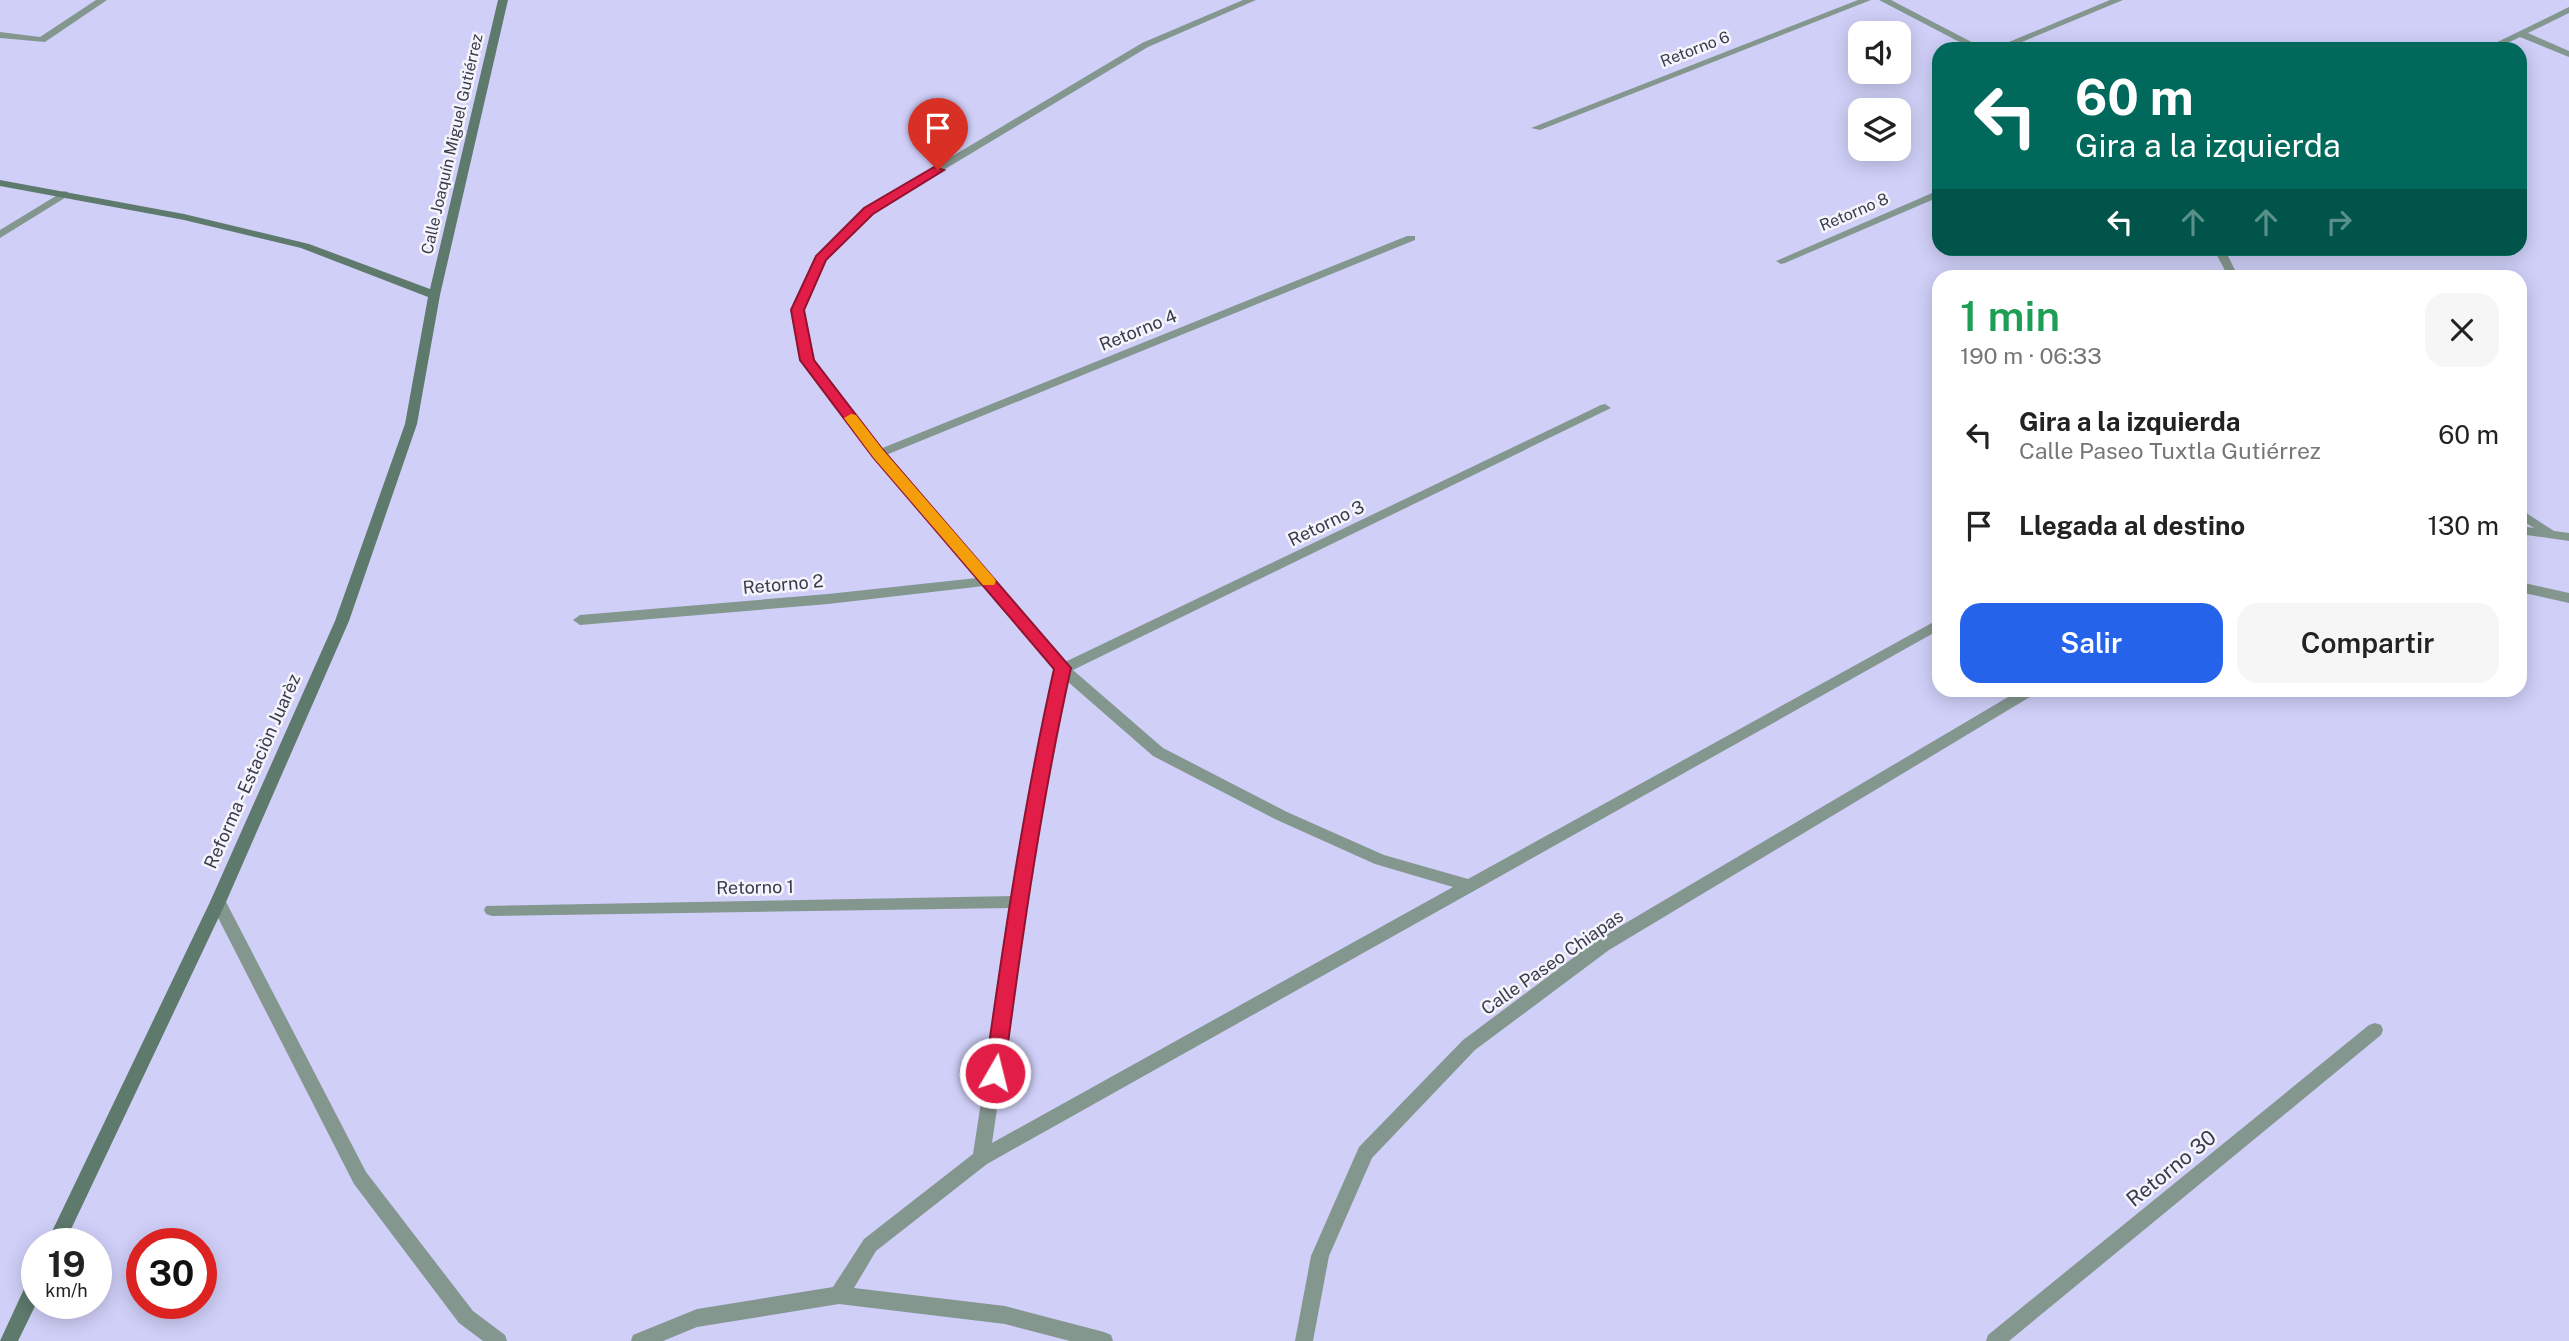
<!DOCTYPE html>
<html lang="es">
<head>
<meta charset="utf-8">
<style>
	:root { --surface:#fff; --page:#f6f6f6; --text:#222; --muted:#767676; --accent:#2563eb }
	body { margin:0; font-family:"Public Sans",sans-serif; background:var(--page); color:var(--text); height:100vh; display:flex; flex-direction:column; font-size:26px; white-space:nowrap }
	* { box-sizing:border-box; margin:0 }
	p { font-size:23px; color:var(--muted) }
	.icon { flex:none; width:38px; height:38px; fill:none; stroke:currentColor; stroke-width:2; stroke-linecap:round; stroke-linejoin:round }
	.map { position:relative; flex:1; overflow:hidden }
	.side { position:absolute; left:1932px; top:270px; width:595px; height:427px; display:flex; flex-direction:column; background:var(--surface); border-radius:21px; box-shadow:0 4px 18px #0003 }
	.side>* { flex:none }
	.top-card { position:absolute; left:1932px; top:42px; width:595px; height:214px; border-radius:21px; box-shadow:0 4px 18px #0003; background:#00695c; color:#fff; overflow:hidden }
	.fabs { position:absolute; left:1848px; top:21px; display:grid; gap:14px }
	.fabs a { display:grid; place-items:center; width:63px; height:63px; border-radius:14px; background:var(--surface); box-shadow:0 4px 18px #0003; font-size:35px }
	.speed { position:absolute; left:21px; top:1228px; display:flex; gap:14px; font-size:35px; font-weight:700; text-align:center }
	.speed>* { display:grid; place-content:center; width:91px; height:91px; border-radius:50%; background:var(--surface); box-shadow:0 4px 18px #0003; line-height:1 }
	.speed small { font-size:18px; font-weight:400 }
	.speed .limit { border:10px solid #d22; background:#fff; color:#111 }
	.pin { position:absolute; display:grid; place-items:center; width:60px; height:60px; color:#fff; margin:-72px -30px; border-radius:50% 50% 50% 0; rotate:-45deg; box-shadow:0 0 7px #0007 }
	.pin .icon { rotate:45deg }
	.me { position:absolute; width:77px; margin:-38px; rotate:8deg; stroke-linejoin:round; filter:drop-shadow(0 0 5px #0008) }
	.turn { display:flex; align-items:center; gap:24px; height:147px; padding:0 28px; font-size:32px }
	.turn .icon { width:91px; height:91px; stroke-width:2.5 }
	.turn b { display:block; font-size:49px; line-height:60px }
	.lanes { display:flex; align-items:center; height:66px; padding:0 28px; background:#0003; justify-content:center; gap:35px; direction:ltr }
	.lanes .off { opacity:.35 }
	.round { display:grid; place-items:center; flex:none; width:74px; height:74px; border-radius:21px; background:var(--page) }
	.headline { display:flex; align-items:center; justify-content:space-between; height:119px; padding:0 28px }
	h1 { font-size:42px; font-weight:600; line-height:52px; color:#1e9e55 }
	.button { display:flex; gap:14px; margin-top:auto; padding:14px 28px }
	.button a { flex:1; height:80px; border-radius:21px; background:var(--accent); color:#fff; font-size:28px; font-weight:600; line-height:80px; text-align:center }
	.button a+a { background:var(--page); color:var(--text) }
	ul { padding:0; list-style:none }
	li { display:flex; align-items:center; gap:21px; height:91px; padding:0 28px }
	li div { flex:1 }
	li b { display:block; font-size:26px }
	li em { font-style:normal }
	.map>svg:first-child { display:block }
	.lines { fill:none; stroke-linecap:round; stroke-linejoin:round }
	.minor { fill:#84978f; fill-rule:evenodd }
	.secondary { fill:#5e7a6d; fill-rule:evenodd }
	.route { fill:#e11d48; stroke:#92132f; stroke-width:2 }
	.slow { fill:#f59e0b }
	.labels { text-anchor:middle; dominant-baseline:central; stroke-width:5; stroke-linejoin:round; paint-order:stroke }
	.far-street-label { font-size:16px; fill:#3b3b4b; stroke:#f4f4fc }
	.street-label { font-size:18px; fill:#3b3b4b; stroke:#f4f4fc }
	.near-street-label { font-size:21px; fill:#3b3b4b; stroke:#f4f4fc }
</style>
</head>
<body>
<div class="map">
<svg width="2569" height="1341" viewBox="0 0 2569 1341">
	<rect width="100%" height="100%" fill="#d0cff8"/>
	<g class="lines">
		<path class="minor" d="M96,0H107L45,42L0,38V32L40,37Z
			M1243,0H1256L1148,47L872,213L826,260L803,310L813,360L880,449L1407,236H1415V240L886,455L1065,662L1601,405L1605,404L1611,408L1073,670L1163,748L1287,812L1384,855L1468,879L1939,619V630L987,1164L876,1251L854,1288L1005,1306L1104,1332L1111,1335L1113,1341H1070L1005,1324L839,1304L697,1327L663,1341H631L633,1335L697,1309L833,1287L864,1239L973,1154L1011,908L492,916L486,914L484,910L486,906L1013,896L1031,791L1056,670L984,586L828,604L580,625L573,620L580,615L828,594L977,578L874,457L803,362L791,310L817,257L864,209L1142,43ZM1067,681L1153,756L1277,820L1375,864L1453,887L992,1143L1035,851Z
			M1858,0H1871L1540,130L1531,128Z
			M1879,0H1891L1985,49H1973Z
			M2110,0H2123L2005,49H1992Z
			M2569,7V13L2528,33L2569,51V57L2520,37L2495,49H2483Z
			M1939,190V197L1785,263L1781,264L1776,261Z
			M64,191L68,192V196L0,238V230Z
			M2213,248H2224L2238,276H2228Z
			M2520,509L2554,531L2569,533V541L2520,534V526L2534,528L2520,519Z
			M2520,582L2569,593V603L2520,592Z
			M2020,690H2037L2035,694L1609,950L1475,1050L1372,1158L1329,1256L1313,1341H1295L1311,1256L1359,1147L1463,1040L1597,940Z
			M218,896L224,898L366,1172L473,1311L505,1335L507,1341H483L459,1323L354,1184L210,902L212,898Z
			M2375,1023L2381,1025L2383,1030L2381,1035L2009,1341H1986L1988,1335L2369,1025Z"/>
		<path class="secondary" d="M498,0H508L440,295L417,424L349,621L226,902L64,1244H46L210,902L335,621L405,424L428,297L301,248L184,220L0,186V180L184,214L309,244L430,289Z
			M37,1273V1302L18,1341H0L30,1276Z"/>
	</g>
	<path class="route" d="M934,167L944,170L873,214L826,260L804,310L814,360L883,450L1071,668C1041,803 1022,937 1004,1073L1002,1079L995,1081L988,1079L985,1073C1004,937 1024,803 1054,669L873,457L800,360L791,310L816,256L864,208Z"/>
	<path class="slow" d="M851,414L856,415L883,450L994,578L996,581L994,585H983L873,457L844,418Z"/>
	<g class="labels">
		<g class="far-street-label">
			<text transform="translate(1695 49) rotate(-21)">Retorno 6</text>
			<text transform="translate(452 144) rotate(-77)">Calle Joaquín Miguel Gutiérrez</text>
			<text transform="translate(1854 212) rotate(-23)">Retorno 8</text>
		</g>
		<g class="street-label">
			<text transform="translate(1138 330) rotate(-22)">Retorno 4</text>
			<text transform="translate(1326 523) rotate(-26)">Retorno 3</text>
			<text transform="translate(783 584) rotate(-5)">Retorno 2</text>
			<text transform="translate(252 771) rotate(-66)">Reforma - Estaciòn Juarèz</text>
			<text transform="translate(755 887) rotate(-1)">Retorno 1</text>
			<text transform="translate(1552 962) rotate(-35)">Calle Paseo Chiapas</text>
		</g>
		<g class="near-street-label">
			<text transform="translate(2171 1168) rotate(-39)">Retorno 30</text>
		</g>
	</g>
</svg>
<div class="fabs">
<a><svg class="icon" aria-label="sound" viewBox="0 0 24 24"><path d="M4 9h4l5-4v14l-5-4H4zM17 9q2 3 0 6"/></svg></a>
<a><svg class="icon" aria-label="layers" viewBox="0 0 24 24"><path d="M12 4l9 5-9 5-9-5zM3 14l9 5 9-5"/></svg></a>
</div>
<div class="speed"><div>19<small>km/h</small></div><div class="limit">30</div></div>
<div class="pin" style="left:938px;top:170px;background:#d93025"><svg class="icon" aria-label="arrive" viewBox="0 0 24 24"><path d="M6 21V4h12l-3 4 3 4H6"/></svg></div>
<svg class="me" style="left:995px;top:1073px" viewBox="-20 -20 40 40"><circle r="17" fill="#e11d48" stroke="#fff" stroke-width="3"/><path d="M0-11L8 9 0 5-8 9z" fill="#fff"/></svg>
<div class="top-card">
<div class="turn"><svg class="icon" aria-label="left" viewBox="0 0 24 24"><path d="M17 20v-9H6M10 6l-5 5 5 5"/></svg><div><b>60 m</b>Gira a la izquierda</div></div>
<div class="lanes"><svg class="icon" aria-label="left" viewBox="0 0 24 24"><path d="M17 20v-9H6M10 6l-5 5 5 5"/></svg><svg class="icon off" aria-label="ahead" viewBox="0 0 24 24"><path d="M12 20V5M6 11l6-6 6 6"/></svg><svg class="icon off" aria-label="ahead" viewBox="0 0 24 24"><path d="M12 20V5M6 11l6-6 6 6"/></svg><svg class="icon off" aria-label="right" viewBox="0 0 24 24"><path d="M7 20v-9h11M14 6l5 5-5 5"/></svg></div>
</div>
<section class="side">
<div class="headline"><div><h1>1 min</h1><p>190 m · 06:33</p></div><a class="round"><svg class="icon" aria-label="close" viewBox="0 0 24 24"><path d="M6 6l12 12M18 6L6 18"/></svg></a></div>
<ul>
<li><svg class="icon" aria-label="left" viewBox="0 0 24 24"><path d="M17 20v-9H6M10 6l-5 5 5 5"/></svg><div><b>Gira a la izquierda</b><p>Calle Paseo Tuxtla Gutiérrez</p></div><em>60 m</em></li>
<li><svg class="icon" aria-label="arrive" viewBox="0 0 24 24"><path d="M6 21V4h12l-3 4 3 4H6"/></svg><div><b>Llegada al destino</b></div><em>130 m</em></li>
</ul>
<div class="button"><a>Salir</a><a>Compartir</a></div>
</section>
</div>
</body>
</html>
